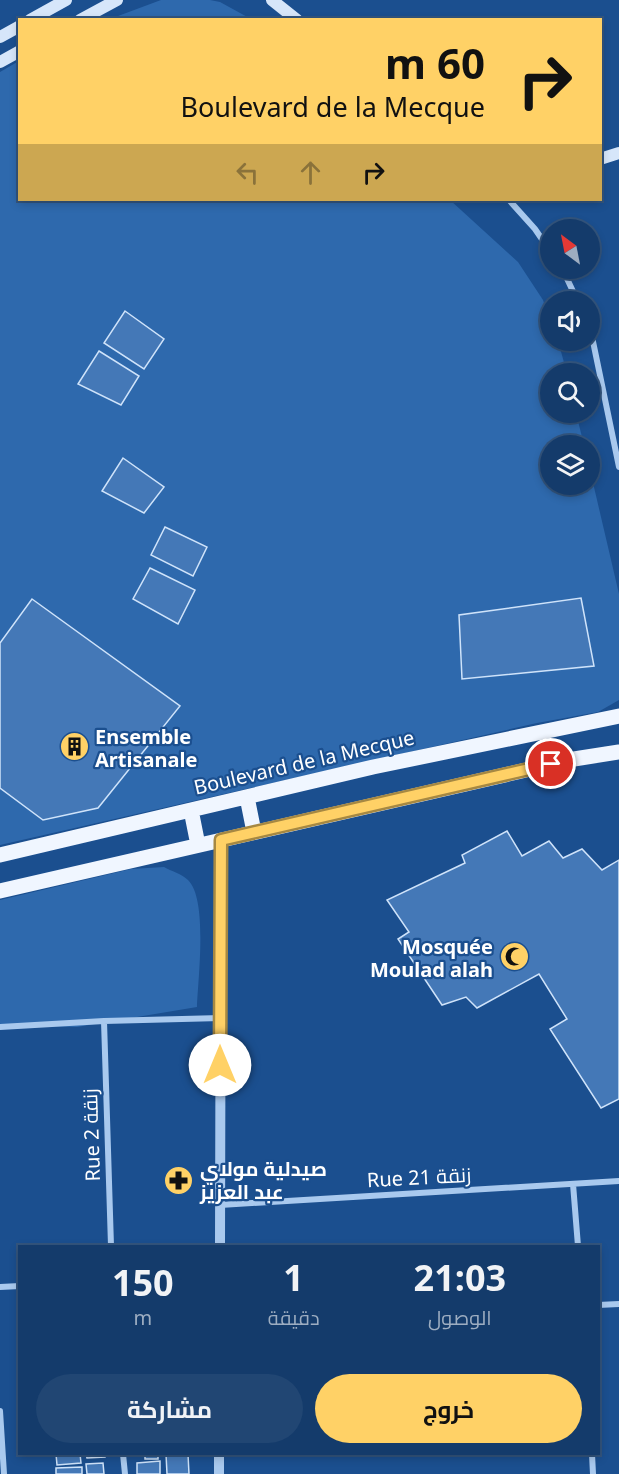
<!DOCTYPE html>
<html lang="ar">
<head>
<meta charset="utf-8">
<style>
	:root { --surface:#143b6b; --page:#214673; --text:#f1f3f6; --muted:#9dadc1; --line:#33557e; --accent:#ffd166 }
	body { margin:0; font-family:"Noto Sans",Cairo,sans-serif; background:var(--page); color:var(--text); direction:rtl; height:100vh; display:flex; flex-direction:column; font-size:22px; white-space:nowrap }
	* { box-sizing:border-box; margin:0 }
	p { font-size:20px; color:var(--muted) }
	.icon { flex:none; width:33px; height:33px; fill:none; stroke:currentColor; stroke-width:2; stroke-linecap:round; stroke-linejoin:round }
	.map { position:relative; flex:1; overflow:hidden; direction:ltr }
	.drawer { position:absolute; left:18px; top:1245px; width:582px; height:210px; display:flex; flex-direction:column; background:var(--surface); border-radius:0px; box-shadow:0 3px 9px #0003,0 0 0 2px var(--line); direction:rtl }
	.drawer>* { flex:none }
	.hud { position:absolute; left:18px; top:18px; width:584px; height:183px; border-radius:0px; box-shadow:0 3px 9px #0003,0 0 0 2px var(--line); direction:rtl; background:#ffd166; color:#111; overflow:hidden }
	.needle { width:39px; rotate:328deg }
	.tools { position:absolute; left:540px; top:219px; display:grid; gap:12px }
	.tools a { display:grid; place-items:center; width:60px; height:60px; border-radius:50%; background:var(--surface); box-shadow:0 3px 9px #0003,0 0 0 2px var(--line); font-size:30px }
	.pin { position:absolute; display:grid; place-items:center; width:51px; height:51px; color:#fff; margin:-26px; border:3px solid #fff; border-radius:50%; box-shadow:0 2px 6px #0007 }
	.me { position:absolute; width:66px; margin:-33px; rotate:0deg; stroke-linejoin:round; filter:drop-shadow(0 0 4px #0008) }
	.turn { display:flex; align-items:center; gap:21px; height:126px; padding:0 18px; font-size:27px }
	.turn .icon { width:78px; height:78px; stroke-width:2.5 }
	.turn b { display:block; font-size:42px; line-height:51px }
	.lanes { display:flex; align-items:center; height:57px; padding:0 18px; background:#0003; justify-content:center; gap:30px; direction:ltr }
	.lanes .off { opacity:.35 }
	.eta { display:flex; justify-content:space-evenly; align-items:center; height:102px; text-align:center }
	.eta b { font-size:36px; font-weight:700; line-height:42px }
	.cta { display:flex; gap:12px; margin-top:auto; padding:12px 18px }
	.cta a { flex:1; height:69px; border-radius:36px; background:var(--accent); color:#111; font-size:24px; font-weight:700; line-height:69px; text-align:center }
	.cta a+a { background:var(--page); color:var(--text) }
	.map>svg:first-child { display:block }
	.green { fill:#2e69ad }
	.building { fill:#4478b7; stroke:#cfe3fa; stroke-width:1.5 }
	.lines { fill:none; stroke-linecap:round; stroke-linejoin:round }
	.minor { stroke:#a9c9ee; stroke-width:6 }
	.tertiary { stroke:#a9c9ee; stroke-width:10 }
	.secondary { stroke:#d6e6fa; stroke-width:12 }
	.primary { stroke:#f0f6ff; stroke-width:15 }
	.route-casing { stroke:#a68842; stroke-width:15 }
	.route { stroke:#ffd166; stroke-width:10 }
	.labels { text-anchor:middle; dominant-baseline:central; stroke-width:4.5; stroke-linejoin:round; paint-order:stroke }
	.poi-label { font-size:20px; font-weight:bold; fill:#fff; stroke:#1b4f8f; text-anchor:start }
	.street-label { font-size:20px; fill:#fff; stroke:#1b4f8f }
</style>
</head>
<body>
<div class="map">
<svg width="619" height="1474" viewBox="0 0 619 1474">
	<rect width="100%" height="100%" fill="#1b4f8f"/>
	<path class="green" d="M161,0H210L220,2L251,19H110Z
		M19,61L20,200H450L518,262L543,300L550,321V340L558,341L567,373L550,374V412L576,413L584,445L550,446V484H590V470L619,594V700L598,712L537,723L0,845V72Z
		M164,867C171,871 182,874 188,880C208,899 198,979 197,1007L77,1027L0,1025V900L131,869Z"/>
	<path class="building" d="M125,311L164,339L144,369L104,343Z
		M99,351L139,376L121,405L78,384Z
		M123,458L164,487L144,513L102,491Z
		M165,527L207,547L193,576L151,555Z
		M150,568L195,590L178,624L133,599Z
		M581,598L594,666L462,679L459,615Z
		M32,599L180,706L98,808L43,820L0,788V643Z
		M507,831L522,856L549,841L563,858L582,849L602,870L619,860V1099L601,1108L550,1029L567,1019L539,974L477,1008L466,997L442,1005L398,939L409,932L387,900L465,863L462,855Z
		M56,1454H80L81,1463L57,1465Z
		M86,1454H105V1457L87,1458Z
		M145,1454H158V1459H145Z
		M166,1454H188L189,1474H167Z
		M160,1461V1474H137V1463Z
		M103,1463L104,1474H87L86,1464Z
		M82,1467V1474H56V1468Z"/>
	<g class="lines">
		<path class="minor" d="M509,200L535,229L550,251
			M562,268L578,302
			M590,327L619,467
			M104,1021L111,1246
			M0,1027L104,1021L221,1018
			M573,1184L578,1246
			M220,1205L619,1181
			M0,1287L20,1286
			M598,1305L619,1304
			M0,1411L4,1474
			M123,1454L125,1474
			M592,1454L593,1474"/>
		<path class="tertiary" d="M220,1246L221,840
			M219,1474V1454"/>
		<path class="secondary" d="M272,0L297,20
			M30,20L66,0
			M80,20L117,0
			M0,37L20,26
			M0,62L20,51
			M600,159L619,153"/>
		<path class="primary" d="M247,797L254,832
			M191,810L198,845
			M0,855L373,767L619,716
			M0,891L574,759L619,752"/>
	</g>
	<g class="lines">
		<defs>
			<path id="route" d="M220,1065L221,840L551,764"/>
		</defs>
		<use href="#route" class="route-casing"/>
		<use href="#route" class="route"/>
	</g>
	<defs>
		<symbol id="building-disc" viewBox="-11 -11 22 22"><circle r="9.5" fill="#ffd166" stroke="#1b4f8f"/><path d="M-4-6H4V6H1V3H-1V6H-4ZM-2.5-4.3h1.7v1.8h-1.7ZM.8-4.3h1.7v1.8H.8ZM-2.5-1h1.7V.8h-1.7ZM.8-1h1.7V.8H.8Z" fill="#111"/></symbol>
		<symbol id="mosque-disc" viewBox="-11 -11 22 22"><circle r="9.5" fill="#ffd166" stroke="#1b4f8f"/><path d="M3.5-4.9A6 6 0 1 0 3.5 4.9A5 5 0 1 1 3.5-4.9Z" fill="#111"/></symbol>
		<symbol id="pharmacy-disc" viewBox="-11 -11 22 22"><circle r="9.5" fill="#ffd166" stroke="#1b4f8f"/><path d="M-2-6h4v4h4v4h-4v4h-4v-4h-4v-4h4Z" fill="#111"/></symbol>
	</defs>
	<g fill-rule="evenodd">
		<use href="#building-disc" x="58" y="730" width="33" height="33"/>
		<use href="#mosque-disc" x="498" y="940" width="33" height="33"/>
		<use href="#pharmacy-disc" x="162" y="1164" width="33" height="33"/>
	</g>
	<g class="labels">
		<g class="poi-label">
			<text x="95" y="736">Ensemble<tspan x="95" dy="23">Artisanale</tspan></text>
			<text x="493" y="946" text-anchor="end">Mosquée<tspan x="493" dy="23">Moulad alah</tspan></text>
			<text x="200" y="1168">صيدلية مولاي<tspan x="200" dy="23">عبد العزيز</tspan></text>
		</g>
		<g class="street-label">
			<text transform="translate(304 762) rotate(-13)">Boulevard de la Mecque</text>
			<text transform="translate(91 1135) rotate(-92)">Rue 2 زنقة</text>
			<text transform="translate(419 1177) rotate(-3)">Rue 21 زنقة</text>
		</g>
	</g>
</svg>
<div class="tools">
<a><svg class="needle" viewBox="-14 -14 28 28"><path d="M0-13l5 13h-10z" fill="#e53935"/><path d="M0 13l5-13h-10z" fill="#9dadc1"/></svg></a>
<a><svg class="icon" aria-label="sound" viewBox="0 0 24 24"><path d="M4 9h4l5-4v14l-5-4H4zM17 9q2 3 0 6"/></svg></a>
<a><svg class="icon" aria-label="search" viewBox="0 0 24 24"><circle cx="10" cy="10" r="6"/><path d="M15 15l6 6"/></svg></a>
<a><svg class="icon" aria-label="layers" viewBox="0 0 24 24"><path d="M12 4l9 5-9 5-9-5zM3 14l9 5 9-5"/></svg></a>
</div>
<div class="pin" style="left:551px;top:764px;background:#d93025"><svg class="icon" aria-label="arrive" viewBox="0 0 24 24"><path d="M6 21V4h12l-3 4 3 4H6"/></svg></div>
<svg class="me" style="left:220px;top:1065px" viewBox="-20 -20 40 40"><circle r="19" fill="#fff"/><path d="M0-13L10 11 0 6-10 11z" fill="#ffd166"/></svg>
<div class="hud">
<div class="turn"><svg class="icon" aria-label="right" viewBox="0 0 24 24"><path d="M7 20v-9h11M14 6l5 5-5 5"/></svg><div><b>60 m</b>Boulevard de la Mecque</div></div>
<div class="lanes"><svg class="icon off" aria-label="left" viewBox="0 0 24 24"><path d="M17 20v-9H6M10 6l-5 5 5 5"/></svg><svg class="icon off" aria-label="ahead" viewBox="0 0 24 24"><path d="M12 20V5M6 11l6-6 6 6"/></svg><svg class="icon" aria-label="right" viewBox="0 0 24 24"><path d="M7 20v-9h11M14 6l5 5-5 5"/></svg></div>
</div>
<section class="drawer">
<div class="eta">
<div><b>21:03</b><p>الوصول</p></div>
<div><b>1</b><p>دقيقة</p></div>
<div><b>150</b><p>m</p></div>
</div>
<div class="cta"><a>خروج</a><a>مشاركة</a></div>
</section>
</div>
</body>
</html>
